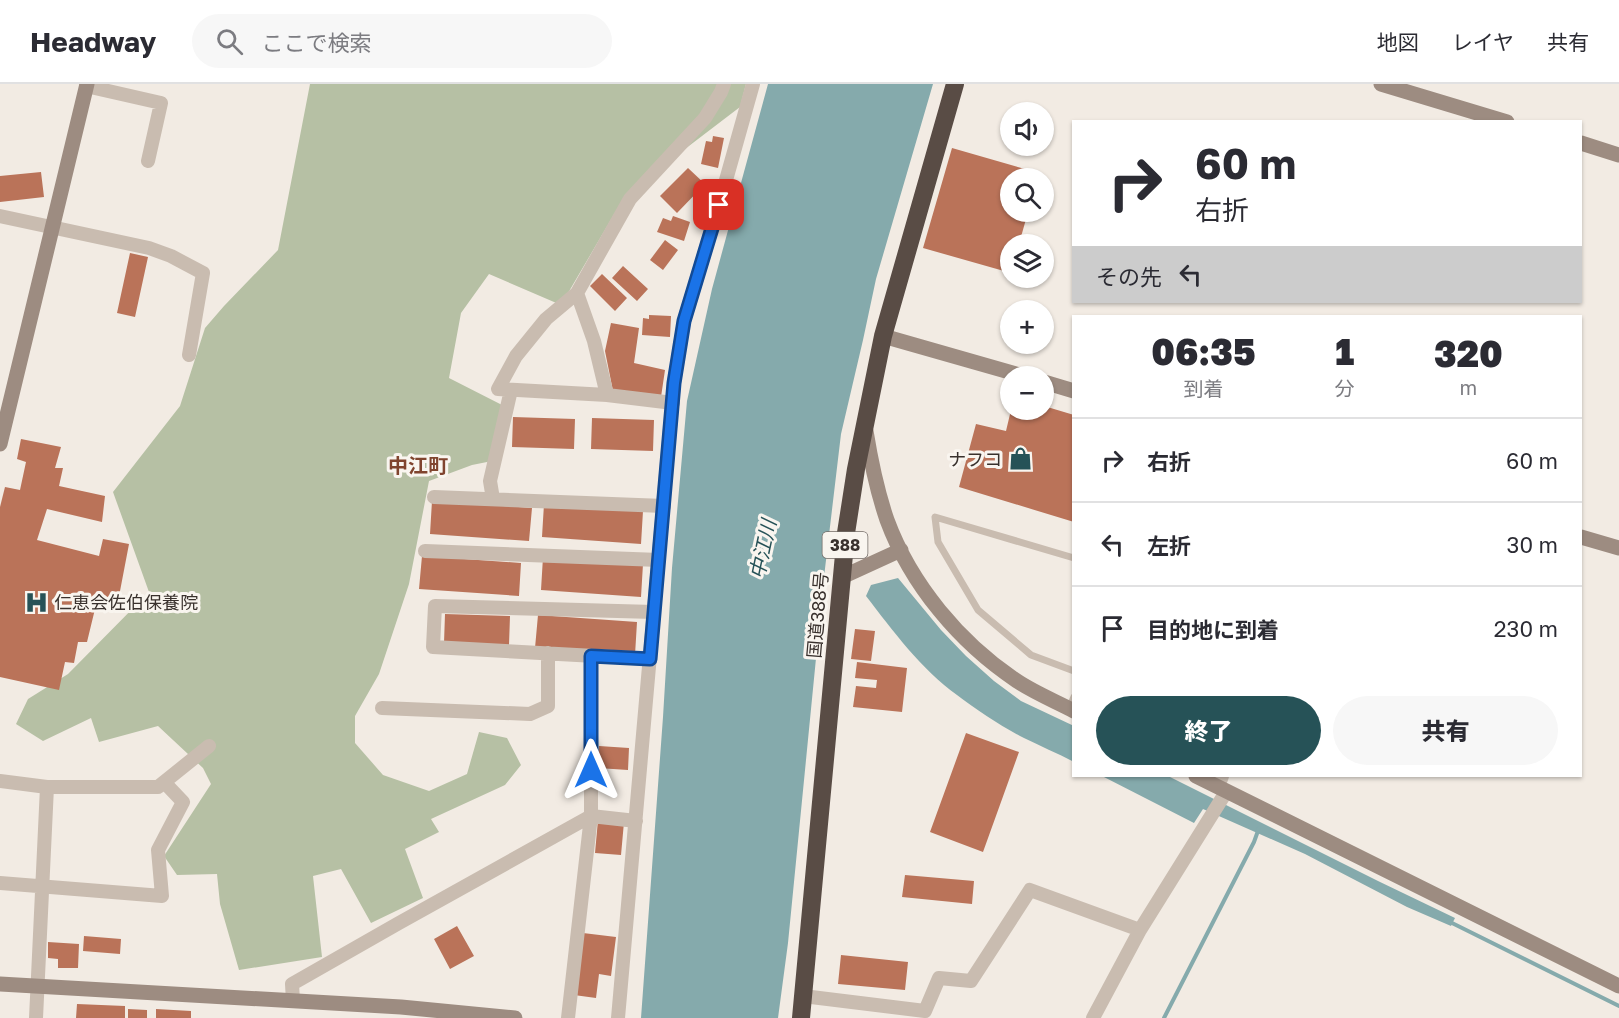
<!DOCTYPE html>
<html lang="ja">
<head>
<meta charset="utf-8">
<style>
	:root { --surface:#fff; --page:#f7f7f7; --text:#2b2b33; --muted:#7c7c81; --line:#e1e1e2; --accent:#265257 }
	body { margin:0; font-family:"Golos Text","Noto Sans JP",sans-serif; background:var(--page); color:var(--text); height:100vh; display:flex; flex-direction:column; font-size:22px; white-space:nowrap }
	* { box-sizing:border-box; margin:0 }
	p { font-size:20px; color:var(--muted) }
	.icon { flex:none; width:33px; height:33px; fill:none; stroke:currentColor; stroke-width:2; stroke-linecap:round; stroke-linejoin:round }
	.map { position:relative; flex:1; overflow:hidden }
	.drawer { position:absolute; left:1072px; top:231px; width:510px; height:462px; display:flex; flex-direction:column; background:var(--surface); border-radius:0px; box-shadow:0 2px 4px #0004 }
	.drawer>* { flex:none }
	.top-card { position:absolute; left:1072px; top:36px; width:510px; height:183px; border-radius:0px; box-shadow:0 2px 4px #0004; background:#fff; color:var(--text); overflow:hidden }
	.fabs { position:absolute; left:1000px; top:18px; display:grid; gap:12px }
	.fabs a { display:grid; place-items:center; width:54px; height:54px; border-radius:50%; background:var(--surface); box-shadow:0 2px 4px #0004; font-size:30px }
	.pin { position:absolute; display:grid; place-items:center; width:51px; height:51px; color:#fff; margin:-26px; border-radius:12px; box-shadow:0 3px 9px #0006 }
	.me { position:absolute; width:66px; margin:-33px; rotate:0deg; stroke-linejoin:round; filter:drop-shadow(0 0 4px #0008) }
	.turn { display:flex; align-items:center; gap:21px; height:126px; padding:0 24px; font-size:27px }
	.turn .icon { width:78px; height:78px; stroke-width:2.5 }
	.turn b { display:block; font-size:42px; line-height:51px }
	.then { display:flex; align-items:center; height:57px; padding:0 24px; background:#0003; gap:12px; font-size:22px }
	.eta { display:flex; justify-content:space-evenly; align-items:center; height:102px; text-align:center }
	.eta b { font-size:36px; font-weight:800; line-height:42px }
	.button { display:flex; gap:12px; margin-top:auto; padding:12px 24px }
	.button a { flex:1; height:69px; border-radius:36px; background:var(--accent); color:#fff; font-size:24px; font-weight:800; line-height:69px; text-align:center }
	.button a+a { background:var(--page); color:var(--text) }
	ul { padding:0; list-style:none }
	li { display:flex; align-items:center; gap:18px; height:84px; padding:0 24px; border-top:2px solid var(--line) }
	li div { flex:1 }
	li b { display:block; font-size:22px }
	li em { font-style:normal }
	header { display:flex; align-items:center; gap:36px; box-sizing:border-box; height:84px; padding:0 30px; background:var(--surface); border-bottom:2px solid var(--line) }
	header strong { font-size:28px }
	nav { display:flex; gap:33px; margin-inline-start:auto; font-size:21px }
	.search { width:420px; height:54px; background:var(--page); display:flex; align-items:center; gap:15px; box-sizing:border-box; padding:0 21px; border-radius:33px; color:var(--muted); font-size:22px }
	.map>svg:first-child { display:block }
	.green { fill:#b6c0a4 }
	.water { fill:#85aaac }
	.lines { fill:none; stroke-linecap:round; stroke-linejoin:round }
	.stream { stroke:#85aaac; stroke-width:4 }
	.building { fill:#ba7359 }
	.lane { stroke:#c9bcb0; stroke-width:7 }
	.street { stroke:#c9bcb0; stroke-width:14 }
	.secondary { stroke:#9d8c81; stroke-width:15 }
	.highway { stroke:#594c45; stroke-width:18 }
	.route-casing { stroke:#114b97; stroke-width:15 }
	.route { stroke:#1a73e8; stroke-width:10 }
	.labels { text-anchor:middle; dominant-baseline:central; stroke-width:6; stroke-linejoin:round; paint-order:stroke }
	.shield { fill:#f9f5ef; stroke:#736c67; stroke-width:1.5 }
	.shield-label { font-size:16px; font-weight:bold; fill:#39312d }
	.poi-label { font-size:18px; fill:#39312d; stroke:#f9f5ef; text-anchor:end }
	.street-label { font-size:18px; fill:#39312d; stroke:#f9f5ef }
	.neighbourhood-label { font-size:20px; font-weight:bold; fill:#80442e; stroke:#f9f5ef }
	.water-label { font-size:20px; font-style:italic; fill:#265257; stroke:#f9f5ef }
</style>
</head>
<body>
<header>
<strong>Headway</strong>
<div class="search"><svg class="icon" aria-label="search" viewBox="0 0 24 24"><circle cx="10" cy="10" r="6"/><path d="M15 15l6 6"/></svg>ここで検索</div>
<nav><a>地図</a><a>レイヤ</a><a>共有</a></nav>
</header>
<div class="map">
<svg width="1619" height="934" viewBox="0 0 1619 934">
	<rect width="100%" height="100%" fill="#f2ebe3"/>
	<path class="green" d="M310,0H746L740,23L626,110L561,221L489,190L461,229L449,294L504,322L492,377L472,381L429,397L409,500L379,590L355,632V659L383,691L429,707L467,690L479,648L507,654L521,681L505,701L431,735L439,748L405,765L423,814L371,839L341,785L313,792L322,873L239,886L220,820L217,790L177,791L164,772L211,700L203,684L158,642L99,658L91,634L43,657L16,640L28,615L68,590L149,508L113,408L180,322L205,244L224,222L278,166Z"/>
	<path class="water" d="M768,0H933L876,195L863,256L841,350L824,493L788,859L778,934H641L663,633L672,484L687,317L712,205Z
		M898,494L941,546L966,572L994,597L1021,617L1074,642V678C1057,669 1040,662 1024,654C1002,643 977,626 957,611C921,585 893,547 866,512L871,501Z
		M1102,692H1168L1378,797L1455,834L1451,842L1407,823L1305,770L1203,725L1194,739Z"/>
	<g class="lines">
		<path class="stream" d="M1448,837L1619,922
			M1164,934L1254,758L1259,744"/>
	</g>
	<path class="building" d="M713,52L724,54L718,84L701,80L706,57L712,58Z
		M952,64L1039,89L1038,94H1011V128H1028L1019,160H1011V189L923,164Z
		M688,84L705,100L677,129L660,112Z
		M41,88L44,113L0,118V92Z
		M673,132L690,138L684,157L657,148L663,134L671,137Z
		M665,156L678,166L663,186L650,176Z
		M130,169L148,173L135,233L117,229Z
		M623,182L648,205L637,217L612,194Z
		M602,190L627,214L615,227L590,202Z
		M649,231L671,232L670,253L642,251L643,234L649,235Z
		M611,239L639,244L634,279L665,286L661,313L613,307L605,267Z
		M1044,322L1074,331V438L959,403L976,340L1006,347L1011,326H1044Z
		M513,333L575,335L574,365L512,363Z
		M592,334L654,336L653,367L591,365Z
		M21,355L61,363L55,384H63L59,402L105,412L102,438L47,425L37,456L99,472L103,455L129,460L116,528L95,525L87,558H78L74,579L65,578L59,606L0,593V423L5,403L20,406L26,378L17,375Z
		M432,417L532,424L529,457L430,450Z
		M544,420L643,427L641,460L542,453Z
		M422,472L521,479L519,512L419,505Z
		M543,473L643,480L641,513L541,506Z
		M445,530L510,532L509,561L444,559Z
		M538,531L637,538L635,571L535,564Z
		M855,545L875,547L871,577L851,575Z
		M857,578L907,584L902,628L853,623L856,602L876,604L877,596L855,594Z
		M966,649L1019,668L983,768L930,748Z
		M599,662L629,664L628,686L598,684Z
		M598,736L624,738L621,771L595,769Z
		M905,791L974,797L972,820L902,813Z
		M457,842L474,872L450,885L434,855Z
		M583,849L616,853L611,892L599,890L596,914L574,911Z
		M84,852L121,855L120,870L83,867Z
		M48,858L79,860L78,884H58V875L48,874Z
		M841,871L908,878L905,906L838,900Z
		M77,920L125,922V934H76Z
		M128,925L147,926V934H128Z
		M156,925L191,927V934H156Z"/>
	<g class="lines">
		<path class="lane" d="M1074,474L935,433L938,458L978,526L1031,571L1074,587
			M1069,624L1074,613"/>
		<path class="street" d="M86,2L161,19L148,77
			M0,132L149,164L171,172L203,189L189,271
			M577,209L594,257L607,311
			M673,319L607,311L498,305L516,272L546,235L577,209L630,115L705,34L721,8L724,0
			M434,413L664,422
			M493,415L490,397L511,306
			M425,467L659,476
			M650,575L433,563L435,522L654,528
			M382,624L530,630L548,622V569
			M0,697L47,703H158L209,662
			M1218,703L1222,692
			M0,799L162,812L158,766L183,718L164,698
			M803,912L925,927L939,894L971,897L1030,806L1140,846
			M293,917L292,900L399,839L591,732L636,737
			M36,934L47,703
			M568,934L591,732V572
			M618,934L674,299L684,237L719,121L753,0
			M1093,934L1140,846L1226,708"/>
		<path class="secondary" d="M1381,0L1507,38
			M1581,59L1619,71
			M883,252L1023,292
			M1044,298L1074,307
			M866,347C871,378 877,407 887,436C911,501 960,559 1017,597C1035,609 1055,617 1074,627
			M0,360L87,0
			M1581,453L1619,464
			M842,493L901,466
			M1196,692L1619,902
			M0,900L401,923L515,934"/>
		<path class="highway" d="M801,934L846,449L856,385L883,252L955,0"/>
	</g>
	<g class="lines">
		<defs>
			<path id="route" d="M591,686V572L650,575L674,299L684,237L719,121"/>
		</defs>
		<use href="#route" class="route-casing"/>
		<use href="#route" class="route"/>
	</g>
	<defs>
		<symbol id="shop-bare" viewBox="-9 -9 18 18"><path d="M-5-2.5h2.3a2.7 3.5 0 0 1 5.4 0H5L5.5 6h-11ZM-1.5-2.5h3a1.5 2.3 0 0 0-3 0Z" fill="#265257" stroke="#f9f5ef" stroke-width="2.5" paint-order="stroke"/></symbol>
		<symbol id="hospital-bare" viewBox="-9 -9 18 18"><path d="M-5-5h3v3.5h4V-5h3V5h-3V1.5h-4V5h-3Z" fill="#265257" stroke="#f9f5ef" stroke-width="2.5" paint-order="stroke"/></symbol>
	</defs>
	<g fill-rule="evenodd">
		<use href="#shop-bare" x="1004" y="358" width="33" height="33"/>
		<use href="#hospital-bare" x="20" y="502" width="33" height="33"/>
	</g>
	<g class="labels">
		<rect class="shield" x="822.5" y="448" width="45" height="26" rx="4.5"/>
		<g class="shield-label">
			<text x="845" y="461">388</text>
		</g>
		<g class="poi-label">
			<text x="1002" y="375">ナフコ</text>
			<text x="54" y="518" text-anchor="start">仁恵会佐伯保養院</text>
		</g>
		<g class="street-label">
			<text transform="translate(817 531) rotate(-85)">国道388号</text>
		</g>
		<g class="neighbourhood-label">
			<text x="418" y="381">中江町</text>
		</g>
		<g class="water-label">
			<text transform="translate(762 465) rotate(-78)">中江川</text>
		</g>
	</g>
</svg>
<div class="fabs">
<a><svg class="icon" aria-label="sound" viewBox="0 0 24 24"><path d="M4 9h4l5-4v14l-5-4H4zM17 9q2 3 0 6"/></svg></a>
<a><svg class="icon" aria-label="search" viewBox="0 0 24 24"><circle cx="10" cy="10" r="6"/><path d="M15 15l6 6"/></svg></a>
<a><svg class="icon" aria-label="layers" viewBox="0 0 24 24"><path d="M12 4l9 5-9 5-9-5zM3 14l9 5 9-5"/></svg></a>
<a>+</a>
<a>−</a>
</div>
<div class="pin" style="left:719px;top:121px;background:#d93025"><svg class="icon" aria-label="arrive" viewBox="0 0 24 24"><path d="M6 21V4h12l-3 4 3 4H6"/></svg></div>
<svg class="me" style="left:591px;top:686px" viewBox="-20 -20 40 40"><path d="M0-17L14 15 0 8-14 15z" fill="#1a73e8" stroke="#fff" stroke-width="4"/></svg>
<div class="top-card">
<div class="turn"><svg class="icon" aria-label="right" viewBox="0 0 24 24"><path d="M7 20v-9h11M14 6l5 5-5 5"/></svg><div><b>60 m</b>右折</div></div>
<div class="then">その先<svg class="icon" aria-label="left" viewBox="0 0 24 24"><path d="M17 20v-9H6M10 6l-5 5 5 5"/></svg></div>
</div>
<section class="drawer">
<div class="eta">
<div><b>06:35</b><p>到着</p></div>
<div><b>1</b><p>分</p></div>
<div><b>320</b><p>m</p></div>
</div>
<ul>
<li><svg class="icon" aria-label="right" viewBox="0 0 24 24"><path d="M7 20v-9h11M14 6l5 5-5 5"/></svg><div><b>右折</b></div><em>60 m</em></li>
<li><svg class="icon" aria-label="left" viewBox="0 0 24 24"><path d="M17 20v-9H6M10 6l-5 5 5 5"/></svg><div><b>左折</b></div><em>30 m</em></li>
<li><svg class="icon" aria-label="arrive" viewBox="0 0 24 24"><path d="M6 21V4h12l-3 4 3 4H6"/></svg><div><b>目的地に到着</b></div><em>230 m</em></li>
</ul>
<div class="button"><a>終了</a><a>共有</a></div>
</section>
</div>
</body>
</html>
